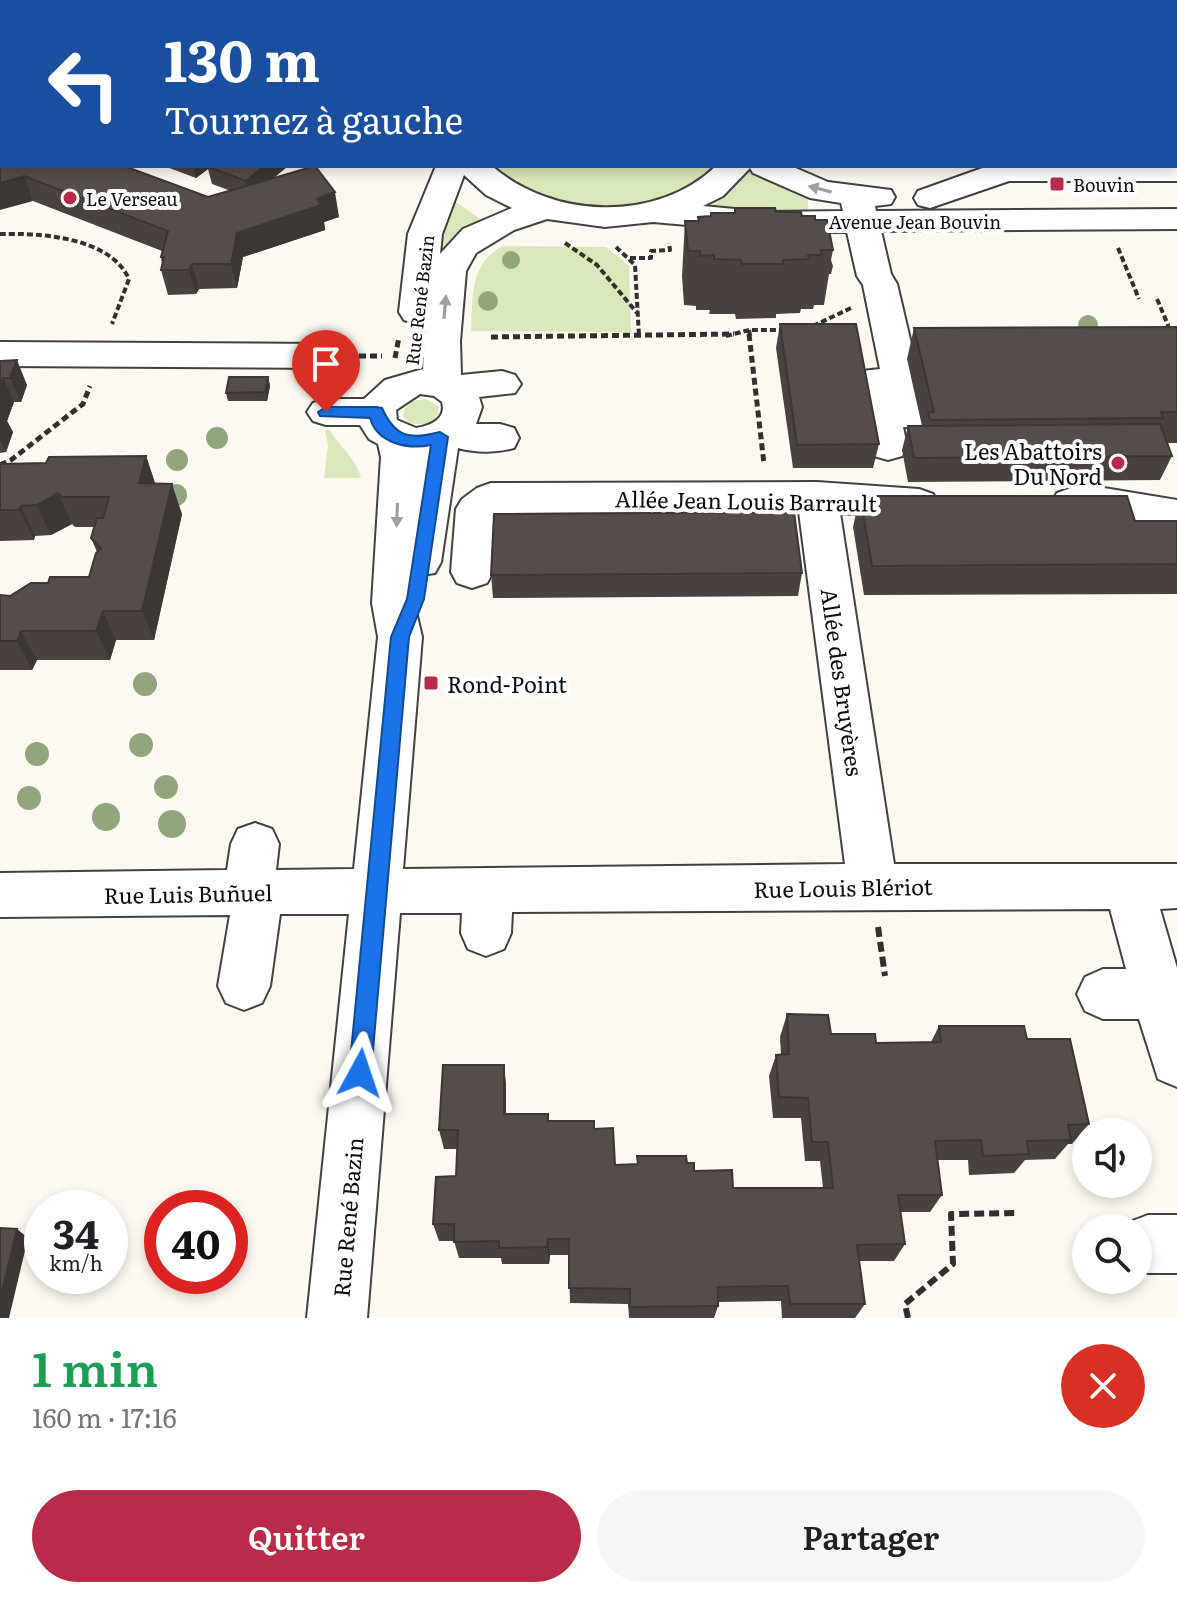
<!DOCTYPE html>
<html lang="fr">
<head>
<meta charset="utf-8">
<style>
	:root { --surface:#fff; --page:#f6f6f6; --text:#202124; --muted:#757577; --accent:#b92b49 }
	body { margin:0; font-family:Literata,serif; background:var(--page); color:var(--text); height:100vh; display:flex; flex-direction:column; font-size:30px; white-space:nowrap }
	* { box-sizing:border-box; margin:0 }
	p { font-size:26px; color:var(--muted) }
	.icon { flex:none; width:44px; height:44px; fill:none; stroke:currentColor; stroke-width:2; stroke-linecap:round; stroke-linejoin:round }
	.map { position:relative; height:1318px; overflow:hidden }
	.details { display:flex; flex-direction:column; background:var(--surface); flex:1 }
	.details>* { flex:none }
	.top-card { position:absolute; left:0px; top:0px; width:1178px; height:168px; box-shadow:0 4px 12px #0003; background:#1a4fa0; color:#fff; overflow:hidden }
	.buttons { position:absolute; left:1072px; top:1118px; display:grid; gap:16px }
	.buttons a { display:grid; place-items:center; width:80px; height:80px; border-radius:50%; background:var(--surface); box-shadow:0 4px 12px #0003; font-size:40px }
	.speed { position:absolute; left:24px; top:1190px; display:flex; gap:16px; font-size:40px; font-weight:700; text-align:center }
	.speed>* { display:grid; place-content:center; width:104px; height:104px; border-radius:50%; background:var(--surface); box-shadow:0 4px 12px #0003; line-height:1 }
	.speed small { font-size:20px; font-weight:400 }
	.speed .limit { border:12px solid #d22; background:#fff; color:#111 }
	.pin { position:absolute; display:grid; place-items:center; width:68px; height:68px; color:#fff; margin:-82px -34px; border-radius:50% 50% 50% 0; rotate:-45deg; box-shadow:0 0 8px #0007 }
	.pin .icon { rotate:45deg }
	.me { position:absolute; width:88px; margin:-44px; rotate:5deg; stroke-linejoin:round; filter:drop-shadow(0 0 6px #0008) }
	.turn { display:flex; align-items:center; gap:28px; height:168px; padding:0 32px; font-size:36px }
	.turn .icon { width:104px; height:104px; stroke-width:2.5 }
	.turn b { display:block; font-size:56px; line-height:68px }
	.round { display:grid; place-items:center; flex:none; width:84px; height:84px; border-radius:42px; background:var(--page) }
	.summary { display:flex; align-items:center; justify-content:space-between; height:136px; padding:0 32px }
	h1 { font-size:48px; font-weight:600; line-height:60px; color:#1e9e55 }
	.action { display:flex; gap:16px; margin-top:auto; padding:16px 32px }
	.action a { flex:1; height:92px; border-radius:48px; background:var(--accent); color:#fff; font-size:32px; font-weight:600; line-height:92px; text-align:center }
	.action a+a { background:var(--page); color:var(--text) }
	.map>svg:first-child { display:block }
	.green { fill:#d9e8ba }
	.lines { fill:none; stroke-linecap:round; stroke-linejoin:round }
	.minor-casing { stroke:#414141; stroke-width:4 }
	.path-far2 { stroke:#303030; stroke-width:4; stroke-dasharray:6 3; stroke-linecap:butt }
	.path-far1 { stroke:#303030; stroke-width:5; stroke-dasharray:7 4; stroke-linecap:butt }
	.path { stroke:#303030; stroke-width:6; stroke-dasharray:10 5; stroke-linecap:butt }
	.minor { fill:#fff; fill-rule:evenodd }
	.tree { fill:#92a67e }
	.wall { fill:#4a4240 }
	.shaded-wall { fill:#3c3634 }
	.building { fill:#564d4b; stroke:#3c3634; stroke-width:2 }
	.oneway { fill:#9f9f9f }
	.route { fill:#1a73e8; stroke:#114b97; stroke-width:2 }
	.poi-dot { fill:#b92b49; stroke:#fff; stroke-width:3 }
	.labels { text-anchor:middle; dominant-baseline:central; stroke-width:8; stroke-linejoin:round; paint-order:stroke }
	.far-poi-label { font-size:18px; fill:#0e0e0e; stroke:#fff; text-anchor:start }
	.far-street-label { font-size:18px; fill:#0e0e0e; stroke:#fff }
	.poi-label { font-size:22px; fill:#0e0e0e; stroke:#fff; text-anchor:end }
	.street-label { font-size:22px; fill:#0e0e0e; stroke:#fff }
</style>
</head>
<body>
<div class="map">
<svg width="1177" height="1318" viewBox="0 0 1177 1318">
	<rect width="100%" height="100%" fill="#fef9f0"/>
	<path class="green" d="M495,166H715C662,221 549,217 495,166Z
		M749,171C765,172 790,189 807,195L809,212H721L711,208L710,204L727,193Z
		M453,200L482,220L445,256L432,252Z
		M503,246L606,247L629,266L631,332L471,331C473,298 469,263 503,246Z
		M425,399L439,406L437,419L427,425L410,423L403,416L405,408L413,401Z
		M325,430H330C339,447 357,459 361,478H324L328,445Z"/>
	<g class="lines">
		<defs>
			<path id="minor" d="M648,0H676V2H648Z
				M713,0H741V2H713Z
				M765,0H793V2H765Z
				M1031,0H1059V2H1031Z
				M0,63H2V81H0Z
				M1177,161V181H1009L930,208L918,205L914,198L918,191L988,166H1176Z
				M436,166H492C553,219 657,223 716,166H791L828,182L891,190L895,197L891,204L875,206L876,211L1177,209V229L881,231L891,274L897,284L925,403L933,406L939,415L933,424L920,428L903,427L907,446L902,456L888,460L874,456L869,446L856,380L862,371L880,369L863,285L857,276L847,232H767L653,222L605,227L547,219L514,230L476,253L466,271L460,341L461,375L502,371L515,375L521,384L515,393L479,397L482,407L476,424H500L514,428L519,438L514,448C495,453 477,453 458,448L441,562L435,573L415,576L414,603L422,637L403,869L845,864L799,512L499,513L496,515L493,572L487,583L472,588L457,583L451,572L456,509L462,499L477,488L491,483L817,482L919,489L933,494L939,504L933,514L919,519L840,513L894,864H1177V908L1160,909L1177,968V1087L1158,1079L1139,1019H1103L1085,1011L1077,994L1085,977L1103,969H1126L1110,909L512,912L511,933L504,949L486,956L468,949L461,933L462,913H400L367,1318H307L349,914H280L270,986L262,1003L244,1010L226,1003L218,986L230,915L0,917V873L227,870L231,844L238,829L255,823L272,829L279,844L276,870L354,869L378,637L372,603L381,457L378,444L369,439L360,425H326L313,421L307,412L313,403L326,399H364L385,380L423,369L426,321L417,324L404,320L399,312L408,234ZM750,168L753,173L810,198L841,203L843,211L767,212L703,206L723,196ZM464,175L486,195L512,208L463,229L440,254L442,234ZM420,394L434,396L442,402C447,419 430,426 416,428L397,420L396,410Z
				M0,342L326,344L339,347L344,356L339,365L326,368L0,366Z
				M1071,488H1104L1177,500V530L1057,513L1051,503L1057,493Z
				M1148,1215H1177V1273H1148L1138,1269V1228H1126L1127,1223Z"/>
		</defs>
		<use href="#minor" class="minor-casing"/>
		<path class="path-far2" d="M594,0L598,2
			M0,234C41,233 110,237 129,279L112,324
			M565,243L597,265L638,314
			M616,247L635,265L639,336
			M1118,248L1139,299
			M630,258H651V251L670,250L669,243
			M1157,299L1168,325L1165,332
			M813,326L851,308
			M726,336L749,330
			M750,336L749,330H784"/>
		<path class="path-far1" d="M749,334L764,464
			M491,337L734,334
			M359,356H382
			M395,358L399,337
			M0,465L11,460L83,404L90,386"/>
		<path class="path" d="M878,927L885,976
			M908,1318L905,1304L953,1264L951,1214L1017,1213"/>
		<use href="#minor" class="minor"/>
	</g>
	<g class="tree">
		<circle cx="511" cy="260" r="9"/>
		<circle cx="488" cy="301" r="10"/>
		<circle cx="1088" cy="325" r="10"/>
		<circle cx="217" cy="438" r="11"/>
		<circle cx="177" cy="460" r="11"/>
		<circle cx="176" cy="495" r="11"/>
		<circle cx="145" cy="684" r="12"/>
		<circle cx="141" cy="745" r="12"/>
		<circle cx="37" cy="754" r="12"/>
		<circle cx="166" cy="787" r="12"/>
		<circle cx="29" cy="798" r="12"/>
		<circle cx="106" cy="817" r="14"/>
		<circle cx="172" cy="824" r="14"/>
	</g>
	<path class="wall" d="M23,0H181L182,2H24Z
		M475,0H537L533,2H479Z
		M938,0H1016L1015,2H939Z
		M1086,0H1158L1157,2H1086Z
		M1176,39H1177V153H1176Z
		M0,148L208,197L231,191L212,184L208,169L196,178L164,166H288L273,178L339,217L324,222L325,230L243,257L237,288L199,289L196,294L168,295L161,270L162,264L161,257L162,251L33,201Z
		M776,212L802,216L815,220L833,250L831,260L833,266L831,274H829L824,305H814L813,309H801L800,313L776,314V318L736,319L735,314H709L710,310H696V306L684,305L682,276L685,221H698V217L710,216L711,213Z
		M780,324L879,444L873,468H793L776,348Z
		M1177,327V443H1167L1172,456L1160,480L908,482L902,450L908,426H922L907,359L914,328Z
		M0,361L27,385L21,402H14L7,421L13,432L6,452L0,453Z
		M268,377L270,386L267,401H228L226,393Z
		M146,456L155,483L182,514L154,640H116L110,660H37L32,670H0V595L10,596L48,583L89,577L97,552L91,538L94,527H75L72,524L51,535L35,536L34,540L0,541V464L46,463Z
		M860,496L1135,521H1177V594L864,595L853,527Z
		M802,573L798,596L493,598L491,575Z
		M787,1014L831,1034L876,1043L931,1042L939,1026L1027,1039L1089,1124L1072,1144H1068L1055,1159L1025,1160L1014,1173L969,1175L968,1160H938L942,1195L930,1212H900L905,1244L894,1261H859L865,1304L855,1318H782L781,1301L718,1302V1306L714,1318H629L628,1304L570,1303L569,1255H550L549,1264H502L501,1258H459L454,1241H439L433,1224L456,1176L457,1149H444L439,1130L504,1065L506,1086V1114L594,1129L615,1165L637,1164V1156L687,1163L694,1171L733,1188H823L820,1161H805L801,1118H773L769,1076L776,1055H781L780,1037Z"/>
	<path class="shaded-wall" d="M170,0H181L182,2H169Z
		M505,0H537L533,2H505Z
		M193,166H209L208,169L196,178Z
		M264,166H288L250,198L246,181Z
		M24,176L33,201L0,210V183Z
		M335,192L339,217L324,222L325,230L243,257L237,288L231,264L237,233L317,199Z
		M192,264L199,289L196,294L189,270Z
		M17,360L27,385L21,402L10,378Z
		M268,377L270,386L267,401L265,392Z
		M3,378L14,402L7,421L13,432L6,452L0,439V387Z
		M146,456L156,486L139,483Z
		M172,484L182,514L154,640L142,611Z
		M58,493L72,524L51,535L37,505Z
		M21,506L35,536L34,540L19,510Z
		M103,611L116,640L110,660L96,631Z
		M21,631L37,660L32,670L17,641Z
		M504,1065L506,1086V1134L504,1114Z
		M17,1229L28,1238L9,1318H0V1300Z
		M548,1239L550,1255L549,1264L547,1247Z"/>
	<path class="building" d="M66,0H170L169,2H66Z
		M197,0H301L300,2H197Z
		M2,147V166H124L208,197L315,166L335,192L317,199L321,205L237,233L231,264H192L189,270H161L164,257H161L168,231L24,176L0,183V148Z
		M209,166H264L246,181L208,167Z
		M735,208H775L776,212H801L802,216H815V220H827L833,250H821L822,255H808L809,259L783,260V264H742L741,260L714,259V255L700,256V251H688L685,221H699L698,217L711,216V213H735Z
		M780,324H856L879,444L797,445Z
		M1177,327V412H1161L1163,418L930,420L928,412H934L914,328Z
		M17,360L10,378H3L0,387V361Z
		M229,377H268L265,392L226,393Z
		M1160,424L1172,456L914,458L908,426Z
		M146,456L139,483L172,484L142,611H103L96,631H21L17,641H0V595L10,596L31,583H48L50,577H89L96,553L101,549L91,538L97,518H103L109,497H62L58,493L37,505L21,506L19,510H0V464L46,463L49,457Z
		M860,496H1127L1135,521H1177V564L872,566Z
		M794,512L802,573L491,575L494,514Z
		M787,1014L828,1015L831,1034H875L876,1043L941,1042L939,1026H1024L1027,1039H1070L1089,1124L1068,1125L1071,1140L1027,1141L1029,1154L983,1156L981,1140L935,1141L942,1195H898L905,1244L857,1245L865,1304H790L788,1286L718,1287V1306L630,1307V1289L569,1288V1239H548L547,1247L499,1248V1241L454,1242V1224H433L436,1177L456,1176L458,1130H439L443,1065H504V1114H548V1121H594V1129L613,1128L615,1165L638,1164L637,1156H686L687,1163H694V1171L732,1170L733,1188H833L828,1142H812L808,1098L779,1097L776,1055L789,1054Z
		M0,1228L17,1229L0,1300Z"/>
	<defs><path id="oneway-solid" d="M-6-.8H1V-3.2L6.5 0L1 3.2V.8H-6Z" transform="scale(2)"/></defs>
	<g class="oneway">
		<use href="#oneway-solid" transform="translate(820 189) rotate(-165)"/>
		<use href="#oneway-solid" transform="translate(445 307) rotate(-85)"/>
		<use href="#oneway-solid" transform="translate(397 515) rotate(92)"/>
	</g>
	<path class="route" d="M326,407H376L382,408C395,437 409,440 440,432L448,437L424,599L409,637L371,1073L368,1081L360,1084L352,1081L349,1073L391,637L407,599L431,445C407,450 377,443 370,418L320,416L318,412Z"/>
	<g class="poi-dot">
		<rect x="1049" y="176" width="16" height="16" rx="4"/>
		<circle cx="70" cy="198" r="8"/>
		<circle cx="1118" cy="463" r="8"/>
		<rect x="423" y="675" width="16" height="16" rx="4"/>
	</g>
	<g class="labels">
		<g class="far-poi-label">
			<text x="1073" y="184">Bouvin</text>
			<text x="86" y="198">Le Verseau</text>
		</g>
		<g class="far-street-label">
			<text x="915" y="221">Avenue Jean Bouvin</text>
			<text transform="translate(419 300) rotate(-83)">Rue René Bazin</text>
		</g>
		<g class="poi-label">
			<text x="1102" y="450">Les Abattoirs<tspan x="1102" dy="25">Du Nord</tspan></text>
			<text x="447" y="683" text-anchor="start">Rond-Point</text>
		</g>
		<g class="street-label">
			<text transform="translate(746 500) rotate(1)">Allée Jean Louis Barrault</text>
			<text transform="translate(843 682) rotate(82)">Allée des Bruyères</text>
			<text transform="translate(843 887) rotate(-1)">Rue Louis Blériot</text>
			<text transform="translate(188 893) rotate(-1)">Rue Luis Buñuel</text>
			<text transform="translate(347 1217) rotate(-85)">Rue René Bazin</text>
		</g>
	</g>
</svg>
<div class="buttons">
<a><svg class="icon" aria-label="sound" viewBox="0 0 24 24"><path d="M4 9h4l5-4v14l-5-4H4zM17 9q2 3 0 6"/></svg></a>
<a><svg class="icon" aria-label="search" viewBox="0 0 24 24"><circle cx="10" cy="10" r="6"/><path d="M15 15l6 6"/></svg></a>
</div>
<div class="speed"><div>34<small>km/h</small></div><div class="limit">40</div></div>
<div class="pin" style="left:326px;top:412px;background:#d93025"><svg class="icon" aria-label="arrive" viewBox="0 0 24 24"><path d="M6 21V4h12l-3 4 3 4H6"/></svg></div>
<svg class="me" style="left:360px;top:1073px" viewBox="-20 -20 40 40"><path d="M0-17L14 15 0 8-14 15z" fill="#1a73e8" stroke="#fff" stroke-width="4"/></svg>
<div class="top-card">
<div class="turn"><svg class="icon" aria-label="left" viewBox="0 0 24 24"><path d="M17 20v-9H6M10 6l-5 5 5 5"/></svg><div><b>130 m</b>Tournez à gauche</div></div>
</div>
</div>
<section class="details">
<div class="summary"><div><h1>1 min</h1><p>160 m · 17:16</p></div><a class="round" style="background:#d93025;color:#fff"><svg class="icon" aria-label="close" viewBox="0 0 24 24"><path d="M6 6l12 12M18 6L6 18"/></svg></a></div>
<div class="action"><a>Quitter</a><a>Partager</a></div>
</section>
</body>
</html>
